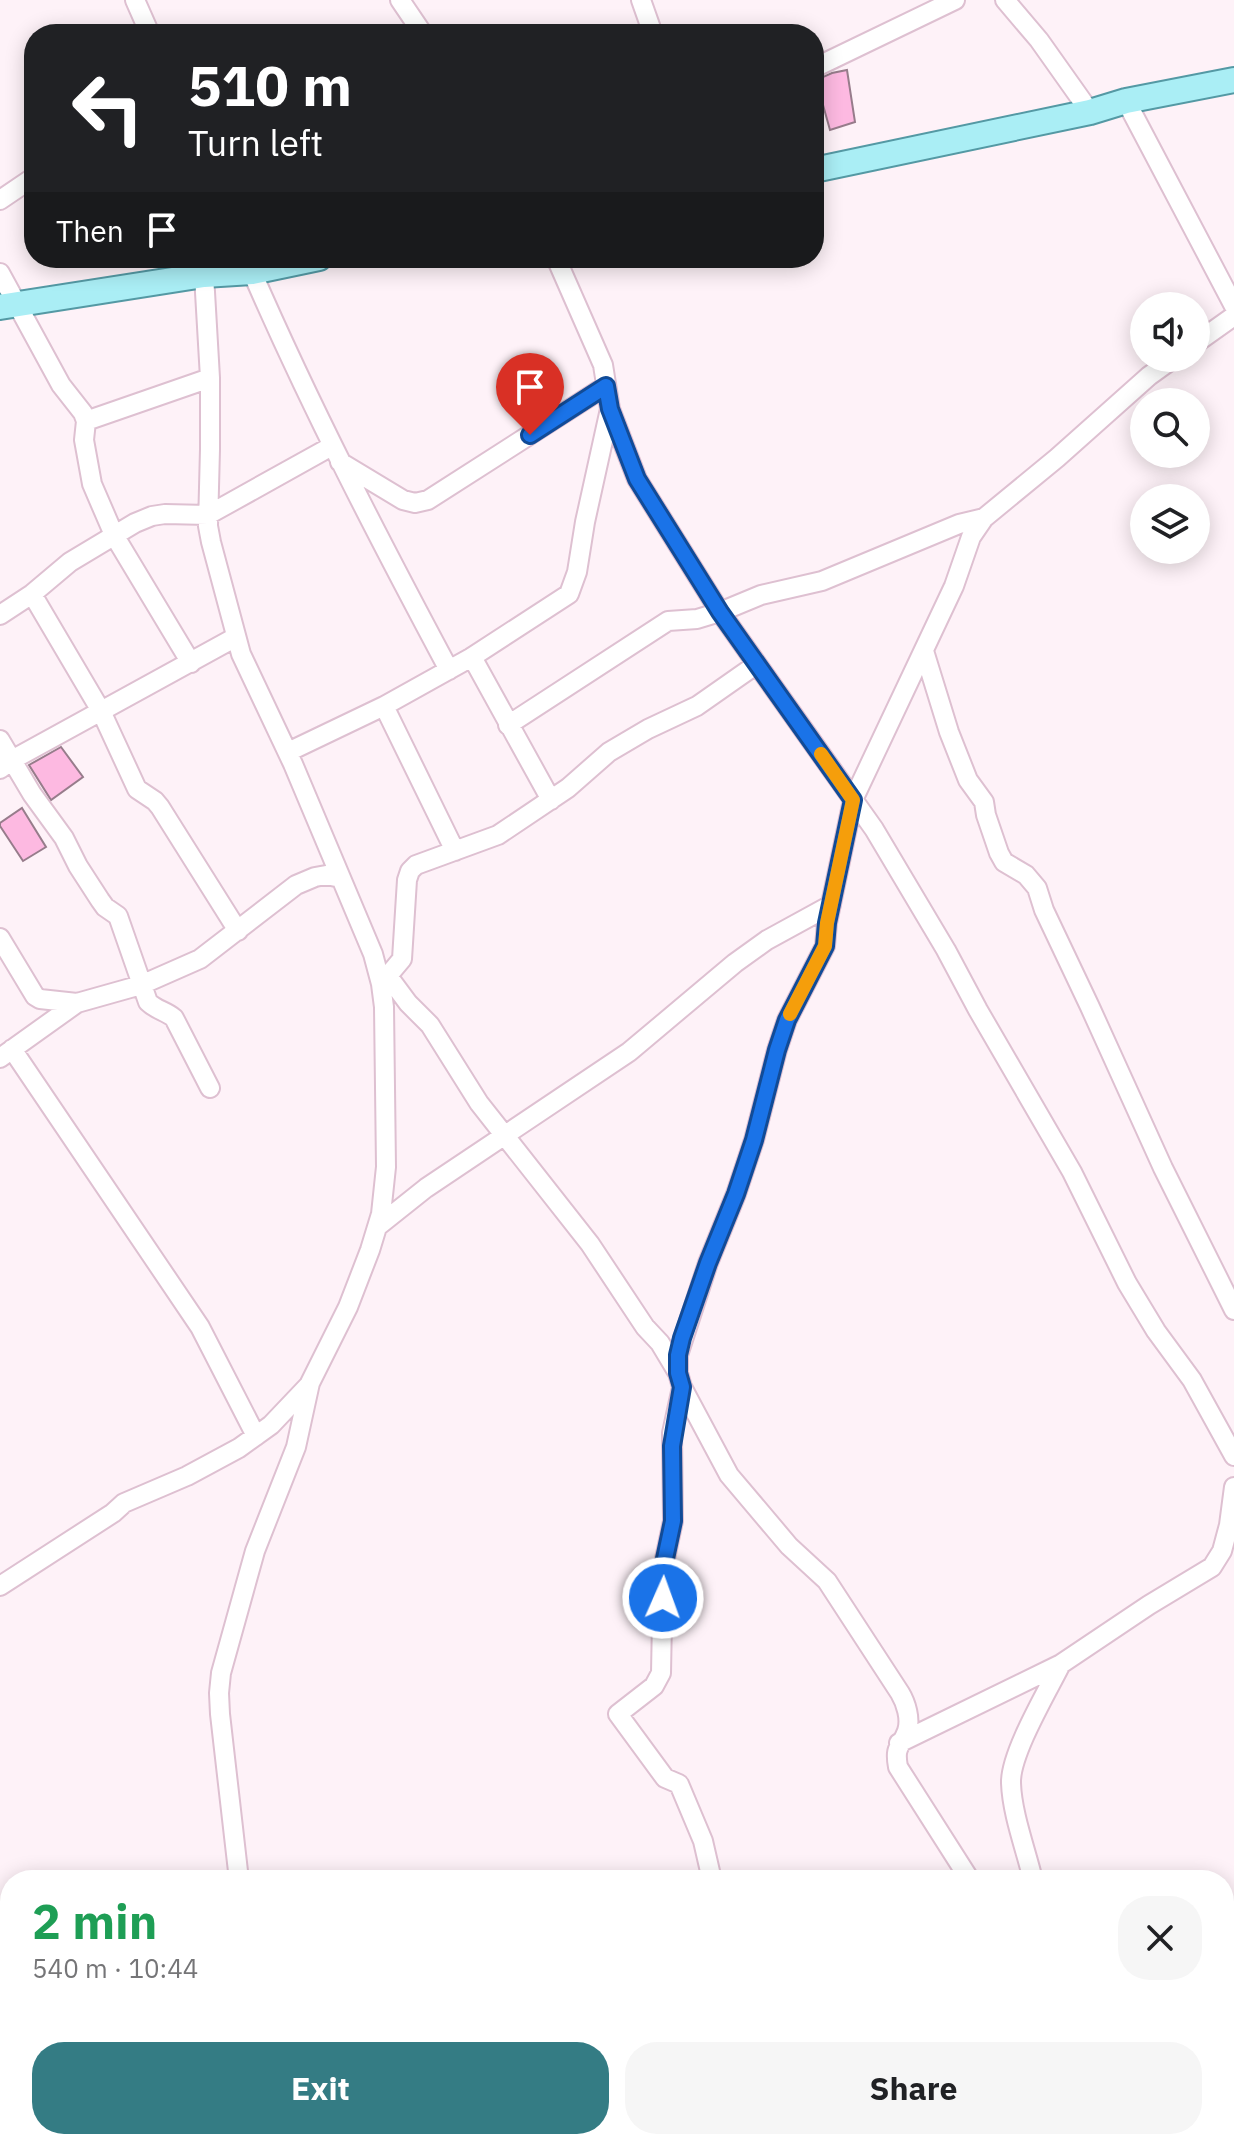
<!DOCTYPE html>
<html lang="en">
<head>
<meta charset="utf-8">
<style>
	:root { --surface:#fff; --page:#f6f6f6; --text:#202124; --muted:#757577; --accent:#347c84 }
	body { margin:0; font-family:"IBM Plex Sans",sans-serif; background:var(--page); color:var(--text); height:100vh; display:flex; flex-direction:column; font-size:30px; white-space:nowrap }
	* { box-sizing:border-box; margin:0 }
	p { font-size:26px; color:var(--muted) }
	.icon { flex:none; width:44px; height:44px; fill:none; stroke:currentColor; stroke-width:2; stroke-linecap:round; stroke-linejoin:round }
	.map { position:relative; flex:1; overflow:hidden }
	.details { position:absolute; left:0px; top:1870px; width:1234px; height:280px; display:flex; flex-direction:column; background:var(--surface); border-radius:32px 32px 0 0; box-shadow:0 4px 20px #0003 }
	.details>* { flex:none }
	.hud { position:absolute; left:24px; top:24px; width:800px; height:244px; border-radius:32px; box-shadow:0 4px 20px #0003; background:#202124; color:#fff; overflow:hidden }
	.controls { position:absolute; left:1130px; top:292px; display:grid; gap:16px }
	.controls a { display:grid; place-items:center; width:80px; height:80px; border-radius:50%; background:var(--surface); box-shadow:0 4px 20px #0003; font-size:40px }
	.pin { position:absolute; display:grid; place-items:center; width:68px; height:68px; color:#fff; margin:-82px -34px; border-radius:50% 50% 50% 0; rotate:-45deg; box-shadow:0 0 8px #0007 }
	.pin .icon { rotate:45deg }
	.me { position:absolute; width:88px; margin:-44px; rotate:2deg; stroke-linejoin:round; filter:drop-shadow(0 0 6px #0008) }
	.turn { display:flex; align-items:center; gap:28px; height:168px; padding:0 32px; font-size:36px }
	.turn .icon { width:104px; height:104px; stroke-width:2.5 }
	.turn b { display:block; font-size:56px; line-height:68px }
	.then { display:flex; align-items:center; height:76px; padding:0 32px; background:#0003; gap:16px; font-size:30px }
	.round { display:grid; place-items:center; flex:none; width:84px; height:84px; border-radius:32px; background:var(--page) }
	.overview { display:flex; align-items:center; justify-content:space-between; height:136px; padding:0 32px }
	h1 { font-size:48px; font-weight:700; line-height:60px; color:#1e9e55 }
	.cta { display:flex; gap:16px; margin-top:auto; padding:16px 32px }
	.cta a { flex:1; height:92px; border-radius:32px; background:var(--accent); color:#fff; font-size:32px; font-weight:700; line-height:92px; text-align:center }
	.cta a+a { background:var(--page); color:var(--text) }
	.map>svg:first-child { display:block }
	.building { fill:#fdb9e1; stroke:#977c8b; stroke-width:2 }
	.lines { fill:none; stroke-linecap:round; stroke-linejoin:round }
	.minor-casing { stroke:#dec0d1; stroke-width:22 }
	.major-casing { stroke:#5499a4; stroke-width:28 }
	.minor { stroke:#fff; stroke-width:18 }
	.major { stroke:#aaeef5; stroke-width:24 }
	.route-casing { stroke:#114b97; stroke-width:20 }
	.route { stroke:#1a73e8; stroke-width:14 }
	.slow { stroke:#f59e0b; stroke-width:14 }
</style>
</head>
<body>
<div class="map">
<svg width="1234" height="2150" viewBox="0 0 1234 2150">
	<rect width="100%" height="100%" fill="#fef2f8"/>
	<path class="building" d="M847,70L855,122L830,130L816,80L832,73Z
		M61,747L83,777L51,800L29,765Z
		M22,808L46,847L23,861L0,826V823Z"/>
	<g class="lines">
		<defs>
			<path id="minor" d="M135,0L150,34
				M400,0L423,34
				M641,0L653,34
				M1005,0L1039,40L1090,112
				M814,68L955,0
				M1126,101L1234,306
				M0,200L34,177
				M201,258L204,275L210,378V449L208,526L211,542L241,654L293,764L373,954L381,984L384,1007L386,1167L381,1214L370,1250L348,1307L310,1383L296,1447L255,1551L221,1673L219,1693L220,1714L239,1880
				M556,258L603,365L610,409L637,479L720,612L874,829L946,950L978,1010L1072,1172L1127,1283L1156,1331L1192,1380L1234,1456
				M252,272C311,408 379,539 449,670
				M0,273L61,385L83,413L86,421L84,440L92,484L114,535L191,663
				M1196,343L1234,316
				M86,421L210,378
				M340,462L403,500L415,503L428,500L606,386
				M32,594L101,711L137,789L155,801L160,807L238,931
				M0,615L32,594L70,562L135,523L152,516L165,514L208,515L332,446
				M924,651L949,732L968,780L984,802L986,815L999,853L1004,862L1026,875L1037,888L1044,910L1090,1007L1163,1168L1234,1310
				M472,657L551,800
				M384,706L455,851
				M508,725L668,621L697,619L720,612L761,595L822,581L959,524L984,518
				M0,740L32,794L64,838L78,866L100,900L105,907L118,916L148,1002C156,1010 166,1011 174,1018L210,1088
				M288,752L384,706L472,657L569,594L577,572L585,522L610,409
				M0,769L12,760L236,637
				M0,938L35,996L40,999L77,1003
				M388,976L408,1003L430,1025L479,1103L590,1244L645,1327L660,1343L678,1373
				M381,984L402,959L407,880L410,871L416,865L498,835L568,788L609,752L648,729L697,706L757,664
				M12,1049L200,1327L256,1436
				M0,1058L77,1003L141,985L200,959L296,885L315,877L326,875L341,878
				M377,1227L426,1188L629,1052L735,963L767,940L831,905
				M682,1387L729,1475L789,1546L827,1581L900,1693C906,1703 911,1719 907,1731C901,1748 894,1745 898,1767L970,1880
				M0,1586L113,1513L124,1503L187,1476L239,1448L271,1425L309,1385
				M899,1743L1061,1664L1149,1605L1212,1567L1222,1551L1229,1525L1234,1487
				M712,1880L703,1841L679,1784L665,1778L618,1714L654,1686L661,1673L663,1568L673,1521L672,1433L682,1387L678,1373V1355L708,1263L736,1194L754,1140L777,1050L787,1020L825,946L827,923L853,800L954,586L971,537L984,518L1057,458L1149,376L1174,358
				M1033,1880C1026,1850 1012,1814 1011,1783C1010,1754 1047,1692 1061,1664
				M287,2140L288,2150
				M1048,2140V2150
				M578,2150L587,2140"/>
			<path id="major" d="M814,170L1090,112L1126,101L1234,80
				M0,307L204,275L252,272L319,258"/>
		</defs>
		<use href="#minor" class="minor-casing"/>
		<use href="#major" class="major-casing"/>
		<use href="#minor" class="minor"/>
		<use href="#major" class="major"/>
	</g>
	<g class="lines">
		<defs>
			<path id="route" d="M530,435L606,386L610,409L637,479L720,612L853,800L827,923L825,946L787,1020L777,1050L754,1140L736,1194L708,1263L682,1338L678,1355V1373L682,1387L672,1446L673,1521L663,1568V1598"/>
		</defs>
		<use href="#route" class="route-casing"/>
		<use href="#route" class="route"/>
		<path class="slow" d="M790,1014L825,946L827,923L853,800L821,754"/>
	</g>
</svg>
<div class="controls">
<a><svg class="icon" aria-label="sound" viewBox="0 0 24 24"><path d="M4 9h4l5-4v14l-5-4H4zM17 9q2 3 0 6"/></svg></a>
<a><svg class="icon" aria-label="search" viewBox="0 0 24 24"><circle cx="10" cy="10" r="6"/><path d="M15 15l6 6"/></svg></a>
<a><svg class="icon" aria-label="layers" viewBox="0 0 24 24"><path d="M12 4l9 5-9 5-9-5zM3 14l9 5 9-5"/></svg></a>
</div>
<div class="pin" style="left:530px;top:435px;background:#d93025"><svg class="icon" aria-label="arrive" viewBox="0 0 24 24"><path d="M6 21V4h12l-3 4 3 4H6"/></svg></div>
<svg class="me" style="left:663px;top:1598px" viewBox="-20 -20 40 40"><circle r="17" fill="#1a73e8" stroke="#fff" stroke-width="3"/><path d="M0-11L8 9 0 5-8 9z" fill="#fff"/></svg>
<div class="hud">
<div class="turn"><svg class="icon" aria-label="left" viewBox="0 0 24 24"><path d="M17 20v-9H6M10 6l-5 5 5 5"/></svg><div><b>510 m</b>Turn left</div></div>
<div class="then">Then<svg class="icon" aria-label="arrive" viewBox="0 0 24 24"><path d="M6 21V4h12l-3 4 3 4H6"/></svg></div>
</div>
<section class="details">
<div class="overview"><div><h1>2 min</h1><p>540 m · 10:44</p></div><a class="round"><svg class="icon" aria-label="close" viewBox="0 0 24 24"><path d="M6 6l12 12M18 6L6 18"/></svg></a></div>
<div class="cta"><a>Exit</a><a>Share</a></div>
</section>
</div>
</body>
</html>
